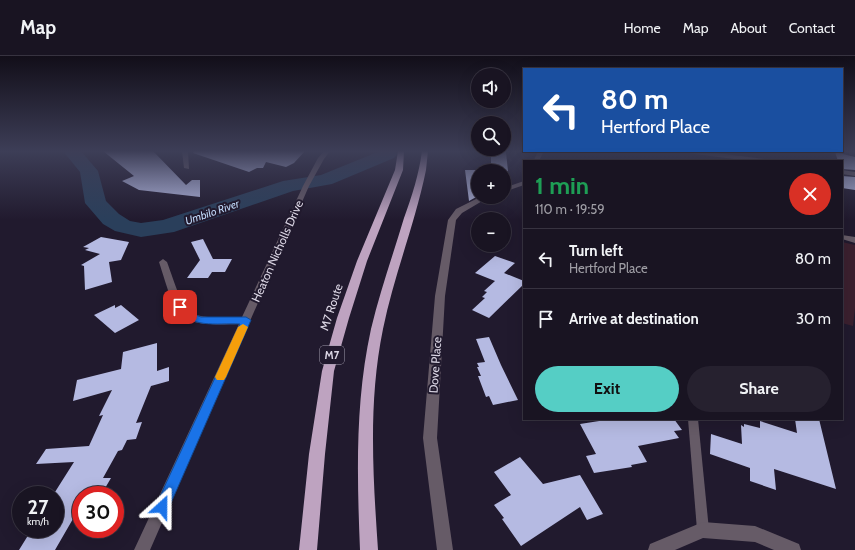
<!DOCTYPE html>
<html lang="en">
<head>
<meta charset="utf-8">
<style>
	:root { --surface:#191422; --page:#26212f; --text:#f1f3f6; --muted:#9f9ea5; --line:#373340; --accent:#55cec5 }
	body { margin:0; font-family:Cabin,sans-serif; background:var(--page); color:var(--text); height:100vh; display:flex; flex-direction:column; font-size:15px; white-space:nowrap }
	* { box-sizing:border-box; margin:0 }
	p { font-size:13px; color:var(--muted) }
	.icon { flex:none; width:22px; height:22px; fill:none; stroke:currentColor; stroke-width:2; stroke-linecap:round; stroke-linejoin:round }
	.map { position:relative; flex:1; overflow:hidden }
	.details { position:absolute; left:523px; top:104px; width:320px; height:260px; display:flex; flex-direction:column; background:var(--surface); border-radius:0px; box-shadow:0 4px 16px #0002,0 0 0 1px var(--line) }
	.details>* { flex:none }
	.guide { position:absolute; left:523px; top:12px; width:320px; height:84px; border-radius:0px; box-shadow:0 4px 16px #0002,0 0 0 1px var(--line); background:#1a4fa0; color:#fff; overflow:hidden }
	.tools { position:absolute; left:471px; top:12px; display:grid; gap:8px }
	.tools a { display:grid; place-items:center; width:40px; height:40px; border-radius:50%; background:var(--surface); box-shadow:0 4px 16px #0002,0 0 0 1px var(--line); font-size:20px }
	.speed { position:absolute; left:12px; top:430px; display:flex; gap:8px; font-size:20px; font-weight:700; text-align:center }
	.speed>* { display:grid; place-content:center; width:52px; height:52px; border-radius:50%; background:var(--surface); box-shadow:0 4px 16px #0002,0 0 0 1px var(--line); line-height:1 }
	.speed small { font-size:10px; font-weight:400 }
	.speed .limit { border:6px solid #d22; background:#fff; color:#111 }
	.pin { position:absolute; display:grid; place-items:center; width:34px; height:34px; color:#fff; margin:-17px; border-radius:8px; box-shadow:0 2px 6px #0006 }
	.me { position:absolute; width:44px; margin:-22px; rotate:24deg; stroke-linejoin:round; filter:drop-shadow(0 0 3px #0008) }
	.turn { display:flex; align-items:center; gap:14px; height:84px; padding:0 12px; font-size:18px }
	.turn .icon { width:52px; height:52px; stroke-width:2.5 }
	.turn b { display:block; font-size:28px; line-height:34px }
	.round { display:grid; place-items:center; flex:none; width:42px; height:42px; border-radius:21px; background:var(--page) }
	.summary { display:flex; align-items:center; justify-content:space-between; height:68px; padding:0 12px }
	h1 { font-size:24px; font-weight:700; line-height:30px; color:#1e9e55 }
	.cta { display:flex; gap:8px; margin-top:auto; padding:8px 12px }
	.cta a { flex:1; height:46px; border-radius:24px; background:var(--accent); color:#111; font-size:16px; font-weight:700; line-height:46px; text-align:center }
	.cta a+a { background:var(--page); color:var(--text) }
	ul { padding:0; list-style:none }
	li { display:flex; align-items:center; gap:12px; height:60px; padding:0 12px; border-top:1px solid var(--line) }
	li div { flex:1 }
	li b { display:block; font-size:15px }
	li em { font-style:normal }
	header { display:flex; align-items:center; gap:24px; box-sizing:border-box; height:56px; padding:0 20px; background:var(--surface); border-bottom:1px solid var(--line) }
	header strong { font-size:19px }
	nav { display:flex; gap:22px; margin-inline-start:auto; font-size:14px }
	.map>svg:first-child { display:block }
	.green { fill:#3b202f }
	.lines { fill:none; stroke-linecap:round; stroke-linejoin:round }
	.river { fill:#2a3f5b; fill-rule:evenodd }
	.building { fill:#b5bae2 }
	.service { fill:#665b67; fill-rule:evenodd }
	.minor { fill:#665b67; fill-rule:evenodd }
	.trunk { fill:#bea3c0; fill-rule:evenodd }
	.route { fill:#1a73e8; stroke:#114b97 }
	.slow { fill:#f59e0b }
	.labels { text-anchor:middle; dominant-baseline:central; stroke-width:4; stroke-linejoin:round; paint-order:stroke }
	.far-water-label { font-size:11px; font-style:italic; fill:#bfd7f7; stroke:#211a2e }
	.shield { fill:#211a2e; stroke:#a29dad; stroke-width:1 }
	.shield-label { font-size:11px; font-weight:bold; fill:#dad5e3 }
	.street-label { font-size:12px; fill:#dad5e3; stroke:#211a2e }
</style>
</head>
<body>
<header>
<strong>Map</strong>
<nav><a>Home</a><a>Map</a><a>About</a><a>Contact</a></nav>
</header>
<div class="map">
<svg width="855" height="494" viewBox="0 0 855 494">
	<rect width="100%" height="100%" fill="#211a2e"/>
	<path class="green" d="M842,186L855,189V252L853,270L842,267Z"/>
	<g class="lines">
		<path class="river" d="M63,95H81L98,115L106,145L119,158L130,165L141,167L163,164L283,125L321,119L380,95H395L397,98L394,102L332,128L293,135L174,176L141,181L115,175L103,168L85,147L80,116Z"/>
	</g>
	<path class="building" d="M103,95H153L186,129L192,124H200V141L139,134L122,125L134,120Z
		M194,95H305L294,107L286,111L266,106L263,112H257L249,116L193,97Z
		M491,96H506L508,115H491Z
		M835,96L855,101V114L842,113V105H838Z
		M465,114H478V140L469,145Z
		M842,120L855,121V134L842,132Z
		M101,181L129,186L121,204L109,206L112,226L85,234L84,210L81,209L100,198L85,194L89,192L83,191Z
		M203,183L213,203H232L225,216H212L208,222H187L200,204L191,186Z
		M495,200L515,207L504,217L524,225V228L489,262L472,254L485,242L482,241L487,236L484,235L495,225L475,217Z
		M115,249V252L121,249L139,264L115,277L94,259Z
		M489,281L501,309L518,344L493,349L489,340L486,341L478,320H481L477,311H479L477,307L485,306L476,283Z
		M157,287V315L169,311V325L151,330L136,367L142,366L136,383L127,384L122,394L118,395L103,422H111L101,439H81V449L55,494H19L32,473H55V436L74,406L36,408L46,393L89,390L103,359L99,360L112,334L73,345L77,324L121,313L123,296Z
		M612,363H674L682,374L674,375L679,382L638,390L647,406L631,409L632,411L594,417L586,400L596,398L580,368Z
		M795,363H819L836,433L774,413L776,434L750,425V412L710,398L711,378L742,388L741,369L744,371V368L760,372V365L797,377Z
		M520,401L543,428L580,419L603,458L587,464L580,451L521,490L502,463L504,462L494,449L511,439L494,416Z"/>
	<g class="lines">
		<path class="service" d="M688,363H698L709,474L708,479L703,480L698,479L697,474Z"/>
		<path class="minor" d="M182,95H188L189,113L184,112Z
			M324,95H330L324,103L309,130L150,494H134L239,268C175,271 177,262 159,206L163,203L167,206C187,261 182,263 242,261L303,130L318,102Z
			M538,95H544L540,103L542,105L534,104Z
			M684,95H701L764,103L767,105H750L687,97Z
			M842,114L855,116V120L842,118Z
			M524,125V129L504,136V132Z
			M480,141H489L462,157L456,164L445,240L437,382L453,494H437L423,382L435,240L448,164L456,153Z
			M842,179L855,181V187L842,183Z
			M703,466L755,470L799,488L801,494H774L755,486L703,482L675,494H648L650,488Z"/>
		<path class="trunk" d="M398,95H404L403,114L367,205L349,262L334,315L325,398L317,494H299L309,398L322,315L337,262L357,205L395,114Z
			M422,95H428L426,114C415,168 394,219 383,273C368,346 373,420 378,494H360C357,420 355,346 371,273C380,235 393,199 404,162C412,140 419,118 422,95Z"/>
	</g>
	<linearGradient id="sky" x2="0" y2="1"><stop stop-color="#120e19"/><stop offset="0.58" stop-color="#3d3e57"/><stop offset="1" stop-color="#3d3e57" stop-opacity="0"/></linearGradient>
	<rect width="855" height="164" fill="url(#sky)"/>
	<path class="route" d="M180,248L183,249L188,256L201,261H246L251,264L167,456L162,458L157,456L155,451L240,268C216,267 190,273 175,251Z"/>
	<path class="slow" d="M243,268L248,271L226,321L224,324H217L215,321L238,271Z"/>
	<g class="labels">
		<g class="far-water-label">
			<text transform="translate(212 156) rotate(-19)">Umbilo River</text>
		</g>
		<rect class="shield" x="320" y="290" width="24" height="18" rx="3"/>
		<g class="shield-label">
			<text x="332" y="299">M7</text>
		</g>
		<g class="street-label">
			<text transform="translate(277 195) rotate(-66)">Heaton Nicholls Drive</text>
			<text transform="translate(331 251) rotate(-72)">M7 Route</text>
			<text transform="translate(435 309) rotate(-86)">Dove Place</text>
		</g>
	</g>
</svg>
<div class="tools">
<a><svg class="icon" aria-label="sound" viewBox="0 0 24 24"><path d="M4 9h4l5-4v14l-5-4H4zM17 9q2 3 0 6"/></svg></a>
<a><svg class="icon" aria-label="search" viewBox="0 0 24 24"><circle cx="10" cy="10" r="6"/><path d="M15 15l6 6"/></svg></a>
<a>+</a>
<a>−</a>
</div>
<div class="speed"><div>27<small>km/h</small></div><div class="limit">30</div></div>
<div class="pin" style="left:180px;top:251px;background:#d93025"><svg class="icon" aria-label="arrive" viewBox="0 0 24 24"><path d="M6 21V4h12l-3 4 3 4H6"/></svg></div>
<svg class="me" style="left:162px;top:451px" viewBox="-20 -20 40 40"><path d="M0-17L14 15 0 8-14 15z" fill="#1a73e8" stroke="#fff" stroke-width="4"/></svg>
<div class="guide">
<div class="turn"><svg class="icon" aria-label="left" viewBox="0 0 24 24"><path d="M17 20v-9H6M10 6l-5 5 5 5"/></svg><div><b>80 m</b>Hertford Place</div></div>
</div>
<section class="details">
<div class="summary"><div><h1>1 min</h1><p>110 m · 19:59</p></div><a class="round" style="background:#d93025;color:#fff"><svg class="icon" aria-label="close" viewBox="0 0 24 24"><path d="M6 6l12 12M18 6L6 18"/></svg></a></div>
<ul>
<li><svg class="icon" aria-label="left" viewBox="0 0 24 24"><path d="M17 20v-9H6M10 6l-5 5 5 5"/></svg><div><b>Turn left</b><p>Hertford Place</p></div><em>80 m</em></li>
<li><svg class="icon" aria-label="arrive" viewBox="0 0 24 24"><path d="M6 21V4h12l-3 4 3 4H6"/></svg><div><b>Arrive at destination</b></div><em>30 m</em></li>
</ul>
<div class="cta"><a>Exit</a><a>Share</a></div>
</section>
</div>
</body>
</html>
